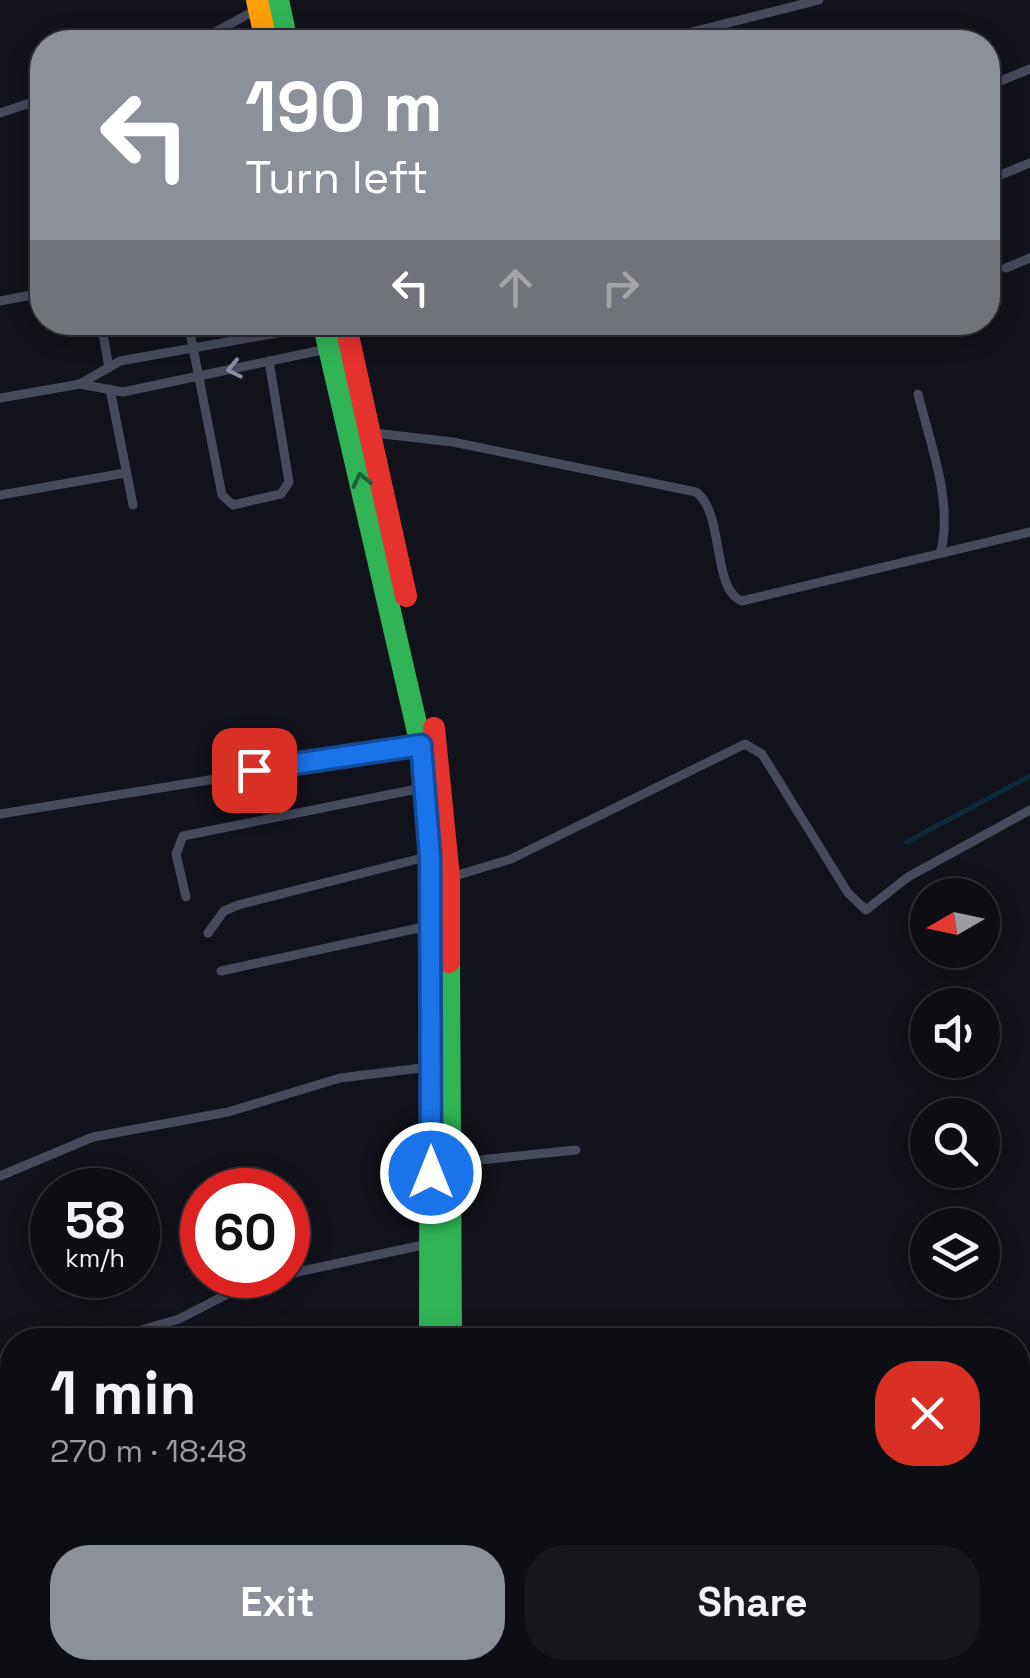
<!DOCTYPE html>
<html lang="en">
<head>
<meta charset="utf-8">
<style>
	:root { --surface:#0d0e14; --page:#16171d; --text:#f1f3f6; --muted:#9a9ca0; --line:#2d2e34; --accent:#8c9099 }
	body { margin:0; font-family:"Space Grotesk",sans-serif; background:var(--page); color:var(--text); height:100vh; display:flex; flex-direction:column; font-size:38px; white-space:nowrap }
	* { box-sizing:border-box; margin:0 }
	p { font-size:32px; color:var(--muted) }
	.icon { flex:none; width:55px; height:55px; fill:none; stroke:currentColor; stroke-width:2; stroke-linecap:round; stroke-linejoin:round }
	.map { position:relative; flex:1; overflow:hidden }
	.sheet { position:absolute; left:0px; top:1328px; width:1030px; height:352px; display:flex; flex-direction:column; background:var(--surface); border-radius:40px 40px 0 0; box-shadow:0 5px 25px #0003,0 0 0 2px var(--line) }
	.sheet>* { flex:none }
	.top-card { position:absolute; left:30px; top:30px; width:970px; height:305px; border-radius:40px; box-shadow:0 5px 25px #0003,0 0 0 2px var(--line); background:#8c9099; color:#fff; overflow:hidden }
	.needle { width:65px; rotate:261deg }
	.controls { position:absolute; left:910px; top:878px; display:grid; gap:20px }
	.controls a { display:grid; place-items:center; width:90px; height:90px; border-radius:50%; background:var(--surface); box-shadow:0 5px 25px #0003,0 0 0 2px var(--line); font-size:50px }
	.speed { position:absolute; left:30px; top:1168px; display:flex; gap:20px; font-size:50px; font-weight:700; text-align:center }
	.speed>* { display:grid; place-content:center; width:130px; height:130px; border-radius:50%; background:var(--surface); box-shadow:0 5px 25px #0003,0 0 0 2px var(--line); line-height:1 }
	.speed small { font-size:25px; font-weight:400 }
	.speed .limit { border:15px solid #d22; background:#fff; color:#111 }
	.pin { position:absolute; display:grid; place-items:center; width:85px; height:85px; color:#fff; margin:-42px; border-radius:20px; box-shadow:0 5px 15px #0006 }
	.me { position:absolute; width:110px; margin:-55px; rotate:0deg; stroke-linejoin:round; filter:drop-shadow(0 0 8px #0008) }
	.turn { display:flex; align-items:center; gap:35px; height:210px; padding:0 50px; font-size:45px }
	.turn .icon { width:130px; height:130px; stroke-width:2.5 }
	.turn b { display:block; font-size:70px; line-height:85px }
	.lanes { display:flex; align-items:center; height:95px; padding:0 50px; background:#0003; justify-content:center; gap:50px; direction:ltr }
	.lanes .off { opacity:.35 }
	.round { display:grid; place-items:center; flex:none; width:105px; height:105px; border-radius:40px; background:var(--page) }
	.headline { display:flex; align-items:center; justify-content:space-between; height:170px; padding:0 50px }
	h1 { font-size:60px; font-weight:700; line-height:75px }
	.button { display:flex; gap:20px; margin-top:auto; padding:20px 50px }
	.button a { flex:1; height:115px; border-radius:40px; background:var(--accent); color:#fff; font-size:40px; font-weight:700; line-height:115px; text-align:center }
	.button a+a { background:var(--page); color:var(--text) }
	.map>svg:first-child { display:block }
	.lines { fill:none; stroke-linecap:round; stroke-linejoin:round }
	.stream { stroke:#0c2a3b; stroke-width:5 }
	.lane { stroke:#464a5b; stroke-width:9 }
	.fast { stroke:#30b455; stroke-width:22 }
	.slow { stroke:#ff9f0a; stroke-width:22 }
	.jam { stroke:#e5322d; stroke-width:22 }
	.oneway { stroke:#888eac }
	.oneway2 { stroke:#1e613a }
	.route-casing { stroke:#114b97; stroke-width:25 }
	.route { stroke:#1a73e8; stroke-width:18 }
</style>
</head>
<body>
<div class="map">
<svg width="1030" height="1678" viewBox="0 0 1030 1678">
	<rect width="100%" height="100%" fill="#11121a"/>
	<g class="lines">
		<path class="stream" d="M907,842L1030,776"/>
		<path class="lane" d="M197,42L256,10
			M652,42L819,0
			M988,86L1030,69
			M0,113L42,99
			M988,180L1030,163
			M1006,268L1030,258
			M0,301L42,293
			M101,322L109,368
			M188,322L222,495L233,505L281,494L289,482L269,361
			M80,384L123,392L327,349
			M110,389L133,505
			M918,394C930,444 953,500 941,551
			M0,398L80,384L120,361L322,325
			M374,433L453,442L696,492C725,513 711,589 742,601L1030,532
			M0,495L125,473
			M0,814L418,746
			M451,877L511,859L745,744L762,754L848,893L866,910L908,877L1030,810
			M186,897L176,854L183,836L422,788
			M208,933L224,911L238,905L430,856
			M221,971L428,926
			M451,1163L576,1150
			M0,1176L93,1137L228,1112L340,1078L429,1067
			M288,1274L428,1244
			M107,1340L179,1319L243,1286L283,1275
			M0,1380L12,1371
			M0,1444L5,1457
			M1018,1595L1030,1591
			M548,1668L550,1678
			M981,1678L993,1668"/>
		<path class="fast" d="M278,0L287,42
			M323,322L421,745L431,855L430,1340
			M449,962L451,1340"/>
		<path class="slow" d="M257,0L266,42
			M481,1668L483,1678"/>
		<path class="jam" d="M345,322L406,596
			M434,728L449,877V962"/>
	</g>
	<defs><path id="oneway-chevron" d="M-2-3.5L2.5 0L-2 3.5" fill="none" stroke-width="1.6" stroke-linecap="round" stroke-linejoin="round" transform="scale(2.5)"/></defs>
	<use class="oneway" href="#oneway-chevron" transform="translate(234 369) rotate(168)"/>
	<use class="oneway2" href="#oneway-chevron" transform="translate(361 480) rotate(-103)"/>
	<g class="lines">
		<defs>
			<path id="route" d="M254,770L421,745L430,856L431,1173"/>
		</defs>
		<use href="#route" class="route-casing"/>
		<use href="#route" class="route"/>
	</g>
</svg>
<div class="controls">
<a><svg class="needle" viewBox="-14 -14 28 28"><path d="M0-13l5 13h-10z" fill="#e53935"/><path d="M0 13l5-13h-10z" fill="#9a9ca0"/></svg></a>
<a><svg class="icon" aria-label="sound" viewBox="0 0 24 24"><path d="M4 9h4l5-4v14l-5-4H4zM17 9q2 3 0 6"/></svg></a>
<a><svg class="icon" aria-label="search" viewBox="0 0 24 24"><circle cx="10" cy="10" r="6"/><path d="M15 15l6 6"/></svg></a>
<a><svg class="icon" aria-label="layers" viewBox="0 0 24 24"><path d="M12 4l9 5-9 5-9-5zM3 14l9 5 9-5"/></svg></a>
</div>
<div class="speed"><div>58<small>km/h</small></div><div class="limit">60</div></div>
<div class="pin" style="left:254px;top:770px;background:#d93025"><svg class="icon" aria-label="arrive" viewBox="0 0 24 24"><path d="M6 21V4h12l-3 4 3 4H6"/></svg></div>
<svg class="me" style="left:431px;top:1173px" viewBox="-20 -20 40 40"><circle r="17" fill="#1a73e8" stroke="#fff" stroke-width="3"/><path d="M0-11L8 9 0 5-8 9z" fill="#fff"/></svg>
<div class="top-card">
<div class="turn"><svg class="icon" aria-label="left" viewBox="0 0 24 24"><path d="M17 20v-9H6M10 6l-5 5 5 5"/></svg><div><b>190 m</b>Turn left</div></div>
<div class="lanes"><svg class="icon" aria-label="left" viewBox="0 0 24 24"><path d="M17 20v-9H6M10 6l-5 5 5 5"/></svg><svg class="icon off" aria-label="ahead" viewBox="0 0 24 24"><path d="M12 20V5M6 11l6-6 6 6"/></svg><svg class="icon off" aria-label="right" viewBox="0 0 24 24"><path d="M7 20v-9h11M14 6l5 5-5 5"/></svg></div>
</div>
<section class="sheet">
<div class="headline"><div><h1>1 min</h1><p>270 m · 18:48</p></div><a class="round" style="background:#d93025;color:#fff"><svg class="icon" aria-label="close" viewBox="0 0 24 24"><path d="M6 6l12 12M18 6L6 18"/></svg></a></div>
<div class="button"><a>Exit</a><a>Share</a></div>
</section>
</div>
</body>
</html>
